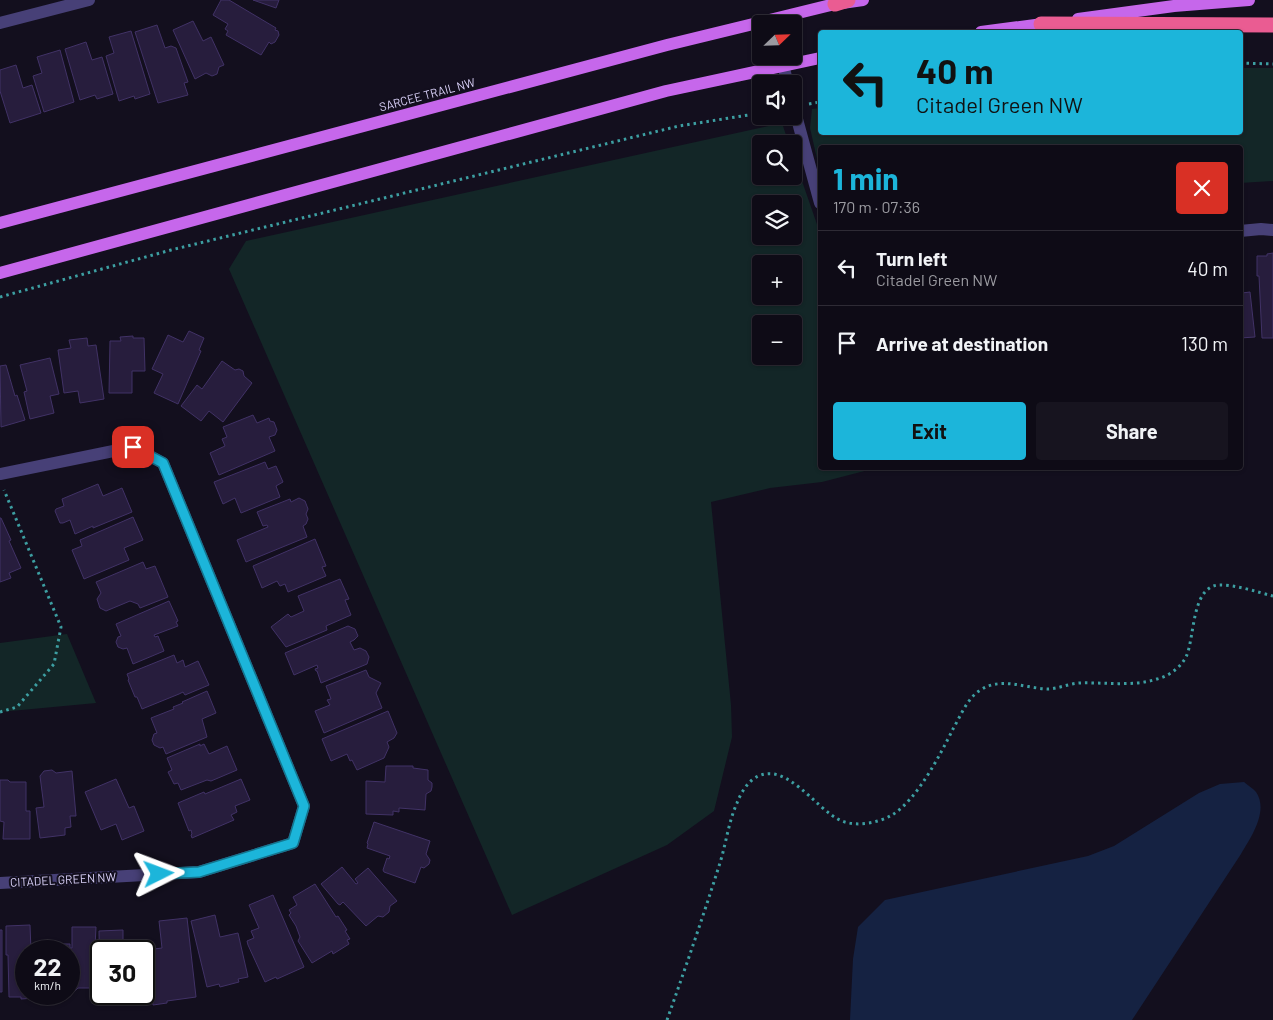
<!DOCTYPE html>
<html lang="en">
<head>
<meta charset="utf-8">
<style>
	:root { --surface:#0e0b16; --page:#17141f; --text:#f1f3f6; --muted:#9b9ba1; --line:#2e2b35; --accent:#1cb5da }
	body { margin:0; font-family:Barlow,sans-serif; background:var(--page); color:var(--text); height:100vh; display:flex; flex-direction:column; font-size:19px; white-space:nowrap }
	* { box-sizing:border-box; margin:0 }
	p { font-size:16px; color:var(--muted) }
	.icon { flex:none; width:28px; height:28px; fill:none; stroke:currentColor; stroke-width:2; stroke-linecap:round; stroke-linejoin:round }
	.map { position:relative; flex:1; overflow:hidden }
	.side { position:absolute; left:818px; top:145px; width:425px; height:325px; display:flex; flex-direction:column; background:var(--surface); border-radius:5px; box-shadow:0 1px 4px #0004,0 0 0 1px var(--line) }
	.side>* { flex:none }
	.hud { position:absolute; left:818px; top:30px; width:425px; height:105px; border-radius:5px; box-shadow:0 1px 4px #0004,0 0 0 1px var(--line); background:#1cb5da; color:#111; overflow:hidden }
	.needle { width:32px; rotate:67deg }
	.tools { position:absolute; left:752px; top:15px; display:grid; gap:10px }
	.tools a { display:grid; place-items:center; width:50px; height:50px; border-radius:5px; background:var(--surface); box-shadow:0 1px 4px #0004,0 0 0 1px var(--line); font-size:25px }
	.speed { position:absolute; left:15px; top:940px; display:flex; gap:10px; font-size:25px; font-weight:700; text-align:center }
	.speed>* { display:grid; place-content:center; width:65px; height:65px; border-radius:50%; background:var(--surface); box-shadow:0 1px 4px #0004,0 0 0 1px var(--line); line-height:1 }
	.speed small { font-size:12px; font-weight:400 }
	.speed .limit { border:2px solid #111; border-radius:8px; background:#fff; color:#111 }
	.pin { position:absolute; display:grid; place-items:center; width:42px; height:42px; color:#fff; margin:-21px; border-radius:10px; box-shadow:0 2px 8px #0006 }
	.me { position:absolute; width:55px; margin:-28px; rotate:87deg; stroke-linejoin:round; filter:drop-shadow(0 0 4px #0008) }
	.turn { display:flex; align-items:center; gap:18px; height:105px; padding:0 15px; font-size:22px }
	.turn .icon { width:65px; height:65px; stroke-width:2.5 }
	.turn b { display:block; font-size:35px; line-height:42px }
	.round { display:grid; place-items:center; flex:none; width:52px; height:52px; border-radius:5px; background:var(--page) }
	.headline { display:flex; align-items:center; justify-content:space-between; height:85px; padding:0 15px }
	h1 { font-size:30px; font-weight:700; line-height:38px; color:var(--accent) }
	.primary-button { display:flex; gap:10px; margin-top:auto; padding:10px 15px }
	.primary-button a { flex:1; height:58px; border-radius:5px; background:var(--accent); color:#111; font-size:20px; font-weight:700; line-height:58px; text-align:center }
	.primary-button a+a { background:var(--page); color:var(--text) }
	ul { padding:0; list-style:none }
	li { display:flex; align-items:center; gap:15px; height:75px; padding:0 15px; border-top:1px solid var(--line) }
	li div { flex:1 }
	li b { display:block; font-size:19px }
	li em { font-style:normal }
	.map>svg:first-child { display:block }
	.green { fill:#132627; fill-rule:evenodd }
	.water { fill:#152242 }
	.building { fill:#271d3d; stroke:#413266 }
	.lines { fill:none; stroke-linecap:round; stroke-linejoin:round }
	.path { stroke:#3d9fa2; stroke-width:3; stroke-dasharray:2.5 4; stroke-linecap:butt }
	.minor { stroke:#474077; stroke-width:12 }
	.major { stroke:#c667eb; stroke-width:12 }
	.highway { stroke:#ea5c92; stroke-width:15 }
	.route-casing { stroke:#12768e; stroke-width:12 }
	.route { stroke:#1cb5da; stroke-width:9 }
	.labels { text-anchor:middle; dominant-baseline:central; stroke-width:4; stroke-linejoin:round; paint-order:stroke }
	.street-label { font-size:12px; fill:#dad2f9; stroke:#130f1e }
</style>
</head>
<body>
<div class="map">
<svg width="1273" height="1020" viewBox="0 0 1273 1020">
	<rect width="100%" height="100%" fill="#130f1e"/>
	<path class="green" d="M1240,68H1273V181L1240,183V148H820V172L810,128L812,109L820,108V132H1240Z
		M782,123L789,144H761V176H794V158L820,233V468H876L822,482L770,488L711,502L731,705L732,737L714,811L667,845L512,915L229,269L246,241ZM761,204H794V236H761ZM761,264H794V296H761ZM761,324H794V356H761Z
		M67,634L96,703L0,712V643Z"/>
	<path class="water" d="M1244,782C1247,785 1253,788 1256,792C1269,811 1251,837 1241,854L1132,1020H850L853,959L858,927L885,900L1088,856L1114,846L1199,793L1220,784Z"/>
	<path class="building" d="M221,0H229L276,28L275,30L278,31L279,35L275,42L271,44L269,42L261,55L226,35L228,31L225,29L228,24L213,15Z
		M253,0H279L276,8Z
		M193,21L203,41L211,37L224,65L219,67L217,74L212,76L206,73L195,79L173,30Z
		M157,25L165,48L171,46L176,48L188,82L184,83L188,95L158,103L135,32Z
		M131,31L150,94L135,99L134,96L119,101L106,56L114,53L109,37Z
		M86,42L92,60L102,57L113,94L97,99L95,95L80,100L65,49Z
		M60,50L74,102L44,112L33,76L42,73L37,57Z
		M16,65L23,88L32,85L41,113L10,123L0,91V70Z
		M1273,253V338H1262L1259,276H1257V256H1267V254Z
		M1240,291L1242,293L1250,292L1255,337L1240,338Z
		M189,331L204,338L199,350L201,351L178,404L154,393L163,374L152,369L168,335L183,342Z
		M133,336V338H144L145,371H132V393H109L110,341H121L120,337Z
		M87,338L88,346L96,345L104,399L80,403L78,391L64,393L58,350L71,348L69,340Z
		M50,358L59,394L50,396L54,413L30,419L24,392L27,391L20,365Z
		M222,361L235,370L239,369L243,371L244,376L252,383L223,422L209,411L201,421L181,406L197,385L202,389Z
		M6,365L15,396L17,395L25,420L1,427L0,366Z
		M253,415L257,423L269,418L270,421L274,422L277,430L275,435L269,437L275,451L219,475L210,453L225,446L222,439L227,437L223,427Z
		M265,462L268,469L276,466L283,482L276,486L280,497L241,513L235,498L223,504L214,482Z
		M98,484L103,496L122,488L132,512L93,528V526L75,534L70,520L63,523H60L55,511L56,509L64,506L62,499Z
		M299,498L305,501L308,509L306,514L308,519L306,524L303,526L307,537L246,562L237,540L268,527L267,525L263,526L257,512L290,499L291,502Z
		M133,517L143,540L124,548L129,560L84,579L72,550L82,546L80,540Z
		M0,518H1L11,540L9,541L21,568L9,573L11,578L0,582Z
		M315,539L326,566L322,567L326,576L288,592L285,584L280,586L277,581L262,588L253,566Z
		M143,562L146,569L155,566L168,597L140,608L138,604L130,601L106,611L100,608L97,599L101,593L96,582Z
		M340,579L349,599L345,600L351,615L326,626L327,630L286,647L271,627L288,614L291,617L304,611L298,596Z
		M169,601L178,621L176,622L178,626L154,635L155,637L158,636L164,651L133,664L127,648L123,649L118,647L116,642L118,637L121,636L116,624Z
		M348,626L355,629L358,636L354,640L350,642L354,650L360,648L366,651L369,657L367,664L321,683L317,671H316L315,669L318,668L317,665L294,675L285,653Z
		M174,655L177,663L183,660L185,667L198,661L209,685L185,695L183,692L179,694L142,709L137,697H135L128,680L129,679L127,674Z
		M366,670L369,677L381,683L376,693L382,708L324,733L315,711L330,705L327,700L331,699L326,686Z
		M207,691L216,713L202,719L207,737L166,754L163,747L160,748L154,745L152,740L154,734L157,733L151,718L174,709L173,707L183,703L182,702Z
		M388,711L397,733L394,738L387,742L389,747L384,758L357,770L352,760L350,761L347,754L331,761L322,739Z
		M200,744V746L204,744L209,754L227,746L237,770L211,781L207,780L181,790L178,783L174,784L168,772L172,770L167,758Z
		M386,766H413V768L428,770V780L432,783V787L431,791L426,794L425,810L399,808V812L393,811V815L366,814V781L385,782Z
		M52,770L56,773L72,771L76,816H70L71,827L65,828V835L40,838L36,808L44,807L40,776L44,771Z
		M116,779L129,808L134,806L144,831L122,840L116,824L101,830L85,792Z
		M241,779L250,800L235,806L237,812L231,815L234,820L192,838L191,835L192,834L191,830L189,831L178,803L204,792L205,794Z
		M0,780H8L10,782H26V811H30V839H3L4,822L0,821Z
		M374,822L430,841L426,854L430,860L429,864L424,868L421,867L415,883L384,872L383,870L387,858L389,859L390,856L367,848L368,844L367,843Z
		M342,867L356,884L358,883L355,879L368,868L397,901L390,906L389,912L383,917L378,916L366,926L343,902L340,905L338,904L321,884Z
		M315,884L336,917L338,916L347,930L345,931L350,939L347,940L349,944L333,954L332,951L312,963L298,941L300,937L296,926L289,915L291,913L289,910L297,905L293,897Z
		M273,895L304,967L277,979L276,977L265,982L248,945L247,941L254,938L251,931L259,928L249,905Z
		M215,915L220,937L238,933L248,977L238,979L239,982L220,987L219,984L207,987L191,921Z
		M187,918L196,997L167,1001V1003L153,1005L146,950L162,948L159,921Z
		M30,925L31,951H26V994H49V997L21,999V997H9L8,955H6V926Z
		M72,927H96L93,988H78L74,992H69V951H53V944H70V948H72Z
		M0,930H2V992H0Z
		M123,930V941L129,942L133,946V950L142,951H101V986H100L99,931Z"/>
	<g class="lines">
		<path class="path" d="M1240,63L1273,64
			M809,104L820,102
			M0,297L171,250L679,126L761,113
			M0,712L17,707L54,664L61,627L4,490
			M667,1020C685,969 703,917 719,866C726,845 728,823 737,803C740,795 745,786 752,780C784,755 816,811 842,821C857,827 878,823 892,815C917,800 940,755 953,729C960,717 967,699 979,691C1000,676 1024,688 1047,689C1057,689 1068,684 1079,683C1104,682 1132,687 1157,679C1169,676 1180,668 1186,657C1195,638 1191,588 1218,585C1234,584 1257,592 1273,596"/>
		<path class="minor" d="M0,23L89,0
			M783,65L788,84
			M794,108L820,203
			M1240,231L1261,229L1273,230
			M0,474L133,447L163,463L304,806L293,843L199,872L0,883"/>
		<path class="major" d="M1078,19L1174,6L1249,0
			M981,32L1050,23
			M0,223L667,45L835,4L863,0
			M0,273L666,91L820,58"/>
		<path class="highway" d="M835,4L848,0
			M1041,24L1273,25"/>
	</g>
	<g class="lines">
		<defs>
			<path id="route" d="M133,447L163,463L304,806L293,843L199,872L159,874"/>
		</defs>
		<use href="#route" class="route-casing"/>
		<use href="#route" class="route"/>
	</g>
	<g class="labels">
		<g class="street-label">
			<text transform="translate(427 94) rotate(-15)">SARCEE TRAIL NW</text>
			<text transform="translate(63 879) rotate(-3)">CITADEL GREEN NW</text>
		</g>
	</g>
</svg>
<div class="tools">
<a><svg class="needle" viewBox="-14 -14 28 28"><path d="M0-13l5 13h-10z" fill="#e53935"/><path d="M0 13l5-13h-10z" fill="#9b9ba1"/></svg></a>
<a><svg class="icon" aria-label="sound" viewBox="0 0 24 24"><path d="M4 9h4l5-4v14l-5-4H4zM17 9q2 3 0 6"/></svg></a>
<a><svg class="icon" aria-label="search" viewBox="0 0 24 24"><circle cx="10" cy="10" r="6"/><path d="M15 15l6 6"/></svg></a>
<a><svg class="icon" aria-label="layers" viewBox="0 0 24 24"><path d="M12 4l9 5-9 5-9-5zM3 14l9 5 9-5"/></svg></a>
<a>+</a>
<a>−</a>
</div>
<div class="speed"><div>22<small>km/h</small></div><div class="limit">30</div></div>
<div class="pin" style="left:133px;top:447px;background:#d93025"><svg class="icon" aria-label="arrive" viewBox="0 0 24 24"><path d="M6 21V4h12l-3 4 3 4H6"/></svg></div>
<svg class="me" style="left:159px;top:874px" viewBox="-20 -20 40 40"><path d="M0-17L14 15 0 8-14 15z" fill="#1cb5da" stroke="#fff" stroke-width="4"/></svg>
<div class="hud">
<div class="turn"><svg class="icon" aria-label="left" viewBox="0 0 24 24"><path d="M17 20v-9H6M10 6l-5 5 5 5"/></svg><div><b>40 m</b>Citadel Green NW</div></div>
</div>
<section class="side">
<div class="headline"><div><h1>1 min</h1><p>170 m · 07:36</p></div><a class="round" style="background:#d93025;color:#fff"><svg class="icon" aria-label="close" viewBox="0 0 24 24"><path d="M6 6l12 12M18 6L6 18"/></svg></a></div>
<ul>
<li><svg class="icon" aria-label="left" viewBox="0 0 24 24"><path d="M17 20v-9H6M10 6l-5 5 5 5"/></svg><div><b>Turn left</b><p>Citadel Green NW</p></div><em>40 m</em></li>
<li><svg class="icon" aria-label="arrive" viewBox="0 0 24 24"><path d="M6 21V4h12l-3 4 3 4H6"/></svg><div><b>Arrive at destination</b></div><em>130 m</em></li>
</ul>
<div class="primary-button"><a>Exit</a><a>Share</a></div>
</section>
</div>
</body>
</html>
